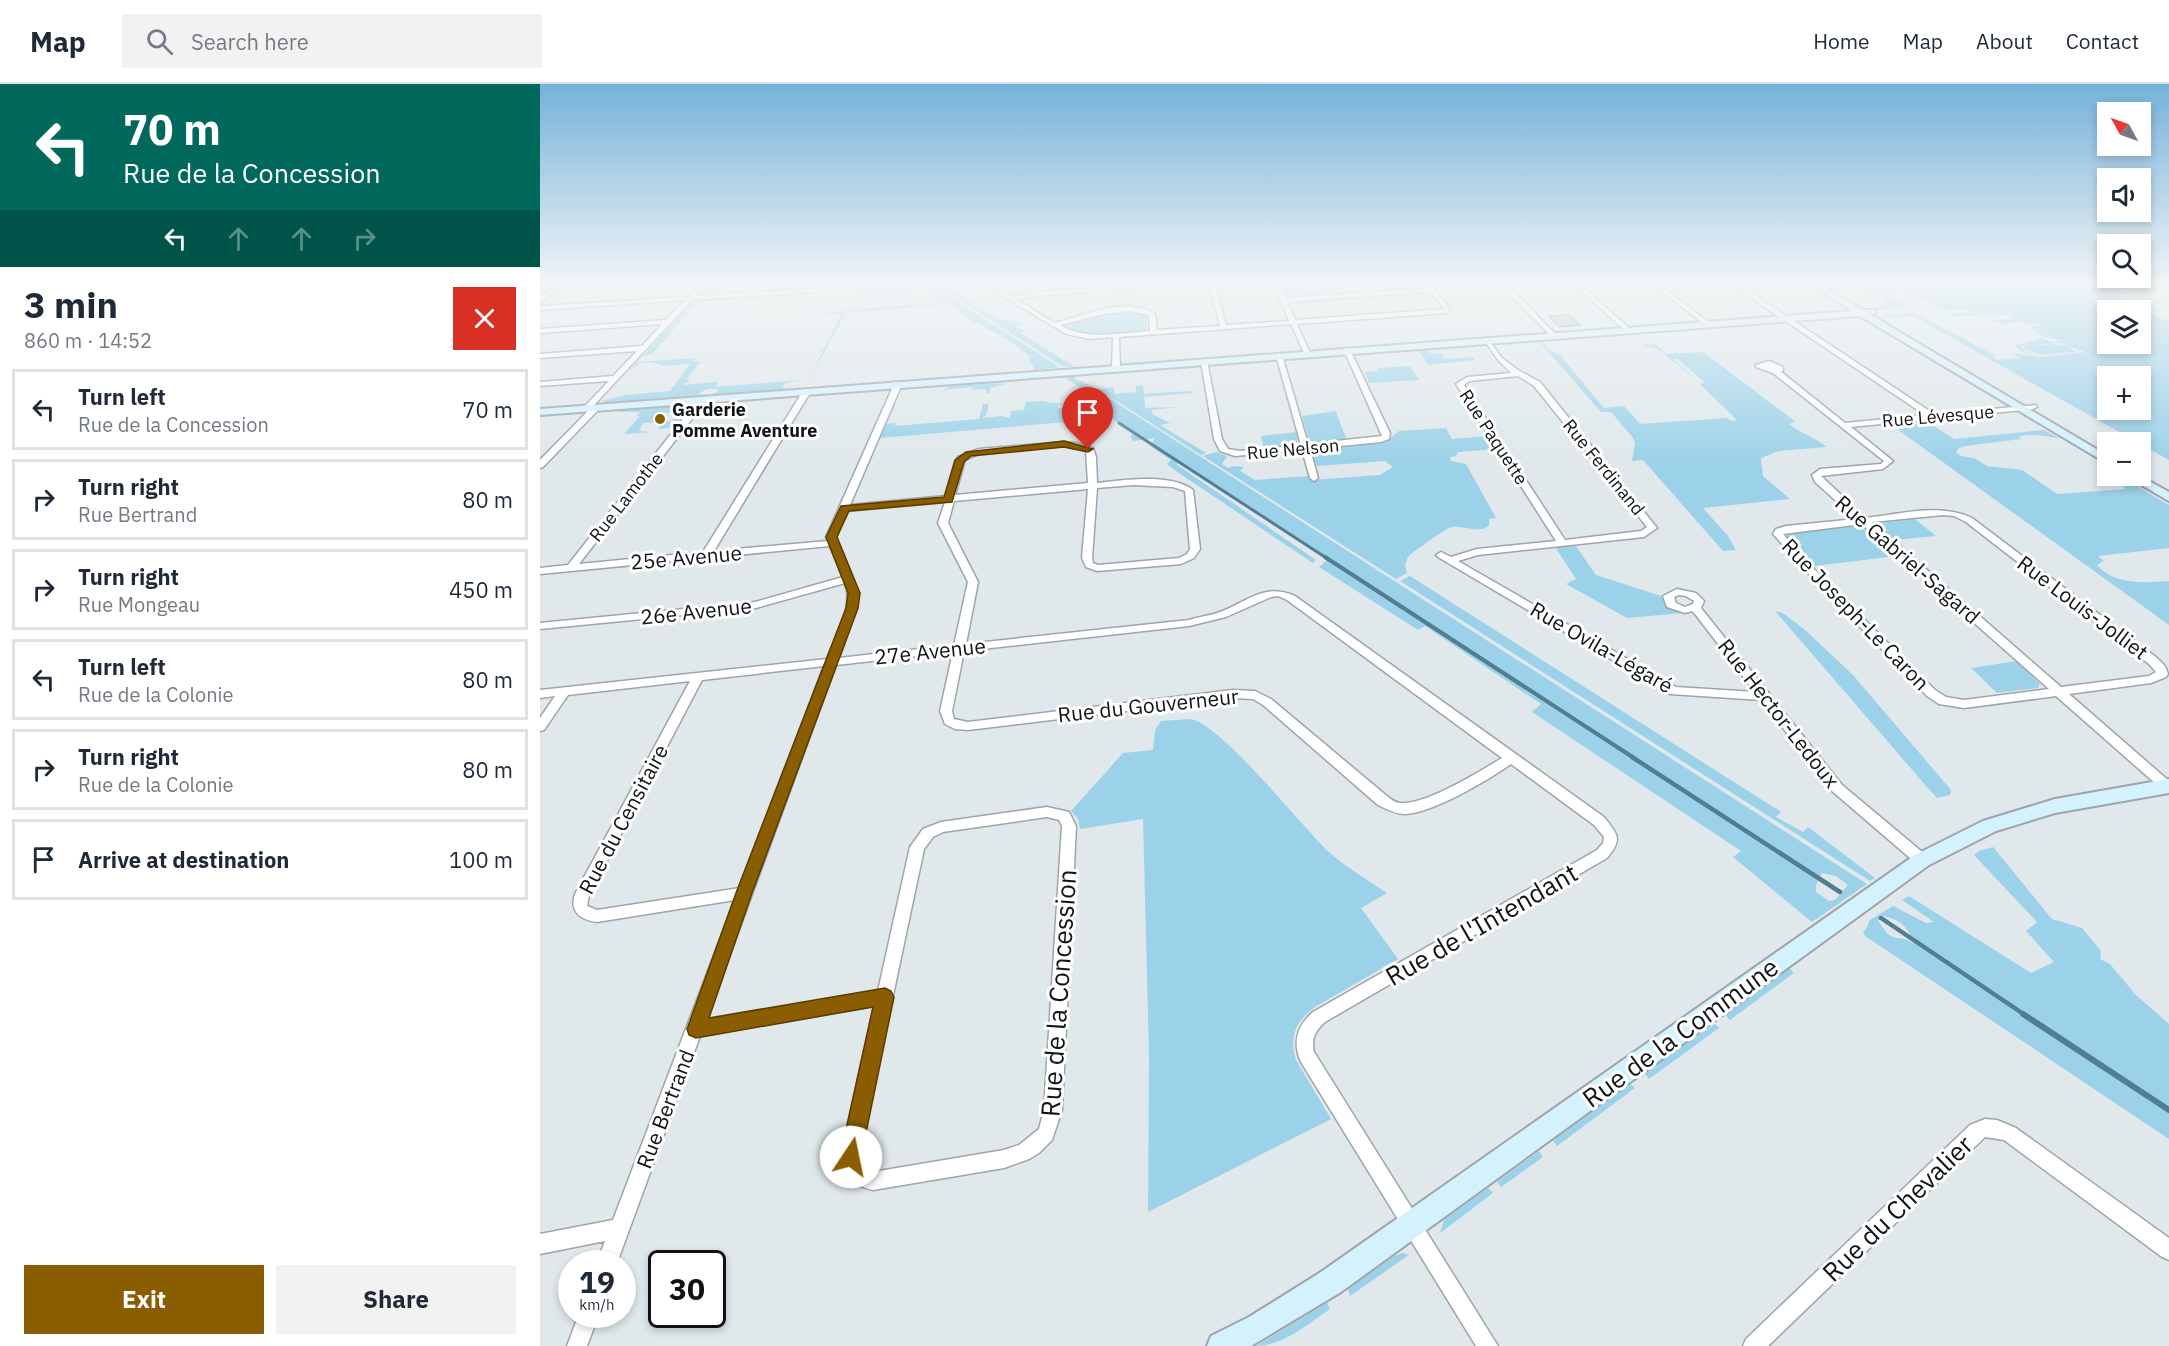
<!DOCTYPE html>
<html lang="en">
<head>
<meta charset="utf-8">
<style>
	:root { --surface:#fff; --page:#f2f2f3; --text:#1f2937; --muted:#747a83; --line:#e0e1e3; --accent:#8b5d01 }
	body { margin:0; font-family:"IBM Plex Sans",sans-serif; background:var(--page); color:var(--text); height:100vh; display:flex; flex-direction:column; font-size:22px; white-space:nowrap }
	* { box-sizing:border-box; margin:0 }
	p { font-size:20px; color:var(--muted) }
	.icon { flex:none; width:33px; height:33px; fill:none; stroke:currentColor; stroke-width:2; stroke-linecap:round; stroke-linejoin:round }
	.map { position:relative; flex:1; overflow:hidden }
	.panel { display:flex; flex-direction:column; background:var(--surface); width:540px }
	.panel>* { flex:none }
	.guide { background:#00695c; color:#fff; overflow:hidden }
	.needle { width:39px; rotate:310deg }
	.buttons { position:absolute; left:1557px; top:18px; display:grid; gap:12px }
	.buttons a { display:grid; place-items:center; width:54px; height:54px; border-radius:0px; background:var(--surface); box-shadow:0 3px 9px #0003; font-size:30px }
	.speed { position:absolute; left:18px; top:1166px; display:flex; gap:12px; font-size:30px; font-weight:700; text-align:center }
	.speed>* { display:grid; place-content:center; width:78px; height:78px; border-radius:50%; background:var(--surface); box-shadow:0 3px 9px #0003; line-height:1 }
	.speed small { font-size:15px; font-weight:400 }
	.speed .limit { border:3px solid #111; border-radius:9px; background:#fff; color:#111 }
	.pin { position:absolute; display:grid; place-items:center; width:51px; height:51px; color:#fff; margin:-62px -26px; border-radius:50% 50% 50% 0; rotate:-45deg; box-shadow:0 0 6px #0007 }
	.pin .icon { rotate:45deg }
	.me { position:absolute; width:66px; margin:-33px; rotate:11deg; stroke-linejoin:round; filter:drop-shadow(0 0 4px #0008) }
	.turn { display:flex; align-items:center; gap:21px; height:126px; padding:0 24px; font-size:27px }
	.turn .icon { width:78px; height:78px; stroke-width:2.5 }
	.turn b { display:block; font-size:42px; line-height:51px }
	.lanes { display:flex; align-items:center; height:57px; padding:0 24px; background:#0003; justify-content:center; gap:30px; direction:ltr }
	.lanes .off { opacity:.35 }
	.round { display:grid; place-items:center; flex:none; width:63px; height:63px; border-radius:0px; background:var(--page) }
	.head { display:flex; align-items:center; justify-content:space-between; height:102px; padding:0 24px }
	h1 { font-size:36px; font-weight:700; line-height:45px }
	.cta { display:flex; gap:12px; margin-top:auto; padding:12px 24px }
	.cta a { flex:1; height:69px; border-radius:0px; background:var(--accent); color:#fff; font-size:24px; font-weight:700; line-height:69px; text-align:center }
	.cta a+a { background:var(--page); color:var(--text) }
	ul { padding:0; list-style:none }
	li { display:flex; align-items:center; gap:18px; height:81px; margin:0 12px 9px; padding:0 12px; border:3px solid var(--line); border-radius:0px }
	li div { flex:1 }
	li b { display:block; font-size:22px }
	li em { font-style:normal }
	header { display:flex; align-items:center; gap:36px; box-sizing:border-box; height:84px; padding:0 30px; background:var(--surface); border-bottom:2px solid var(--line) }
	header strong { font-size:28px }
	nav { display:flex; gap:33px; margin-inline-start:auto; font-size:21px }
	.search { width:420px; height:54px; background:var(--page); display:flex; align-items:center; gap:15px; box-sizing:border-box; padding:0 21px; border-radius:0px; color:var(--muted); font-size:22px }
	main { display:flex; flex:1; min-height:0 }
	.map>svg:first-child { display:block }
	.green { fill:#9cd2e9; fill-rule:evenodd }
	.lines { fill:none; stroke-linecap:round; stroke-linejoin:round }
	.stream-far3 { stroke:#517e91; stroke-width:3 }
	.stream-far2 { stroke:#517e91; stroke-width:4 }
	.stream-far1 { stroke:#517e91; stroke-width:4.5 }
	.stream { stroke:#517e91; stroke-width:6 }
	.building { fill:#c2c9cc; stroke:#989fa2; stroke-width:1.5 }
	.street-casing { stroke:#9ea5a8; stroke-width:3 }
	.secondary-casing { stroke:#9ea5a8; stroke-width:4 }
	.street { fill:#fff; fill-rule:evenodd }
	.secondary { fill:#d4f2fe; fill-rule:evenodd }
	.route { fill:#8b5d01; stroke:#5a3c01; stroke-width:1.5 }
	.poi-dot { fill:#8b5d01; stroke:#fff; stroke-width:2 }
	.labels { text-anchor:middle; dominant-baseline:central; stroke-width:6; stroke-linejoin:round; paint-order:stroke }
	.far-poi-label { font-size:18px; font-weight:bold; fill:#111314; stroke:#fff; text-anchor:start }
	.far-street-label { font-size:18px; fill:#111314; stroke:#fff }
	.street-label { font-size:21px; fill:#111314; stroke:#fff }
	.near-street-label { font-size:26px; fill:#111314; stroke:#fff }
</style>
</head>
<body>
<header>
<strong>Map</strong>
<div class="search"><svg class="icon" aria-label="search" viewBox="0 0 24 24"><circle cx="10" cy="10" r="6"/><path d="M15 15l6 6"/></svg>Search here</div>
<nav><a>Home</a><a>Map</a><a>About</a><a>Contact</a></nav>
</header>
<main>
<section class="panel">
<div class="guide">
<div class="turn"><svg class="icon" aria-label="left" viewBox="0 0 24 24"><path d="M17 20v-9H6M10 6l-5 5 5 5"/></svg><div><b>70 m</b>Rue de la Concession</div></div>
<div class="lanes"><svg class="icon" aria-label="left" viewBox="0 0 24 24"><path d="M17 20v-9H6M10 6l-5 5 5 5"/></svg><svg class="icon off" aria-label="ahead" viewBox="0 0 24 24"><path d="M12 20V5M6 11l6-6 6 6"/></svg><svg class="icon off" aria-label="ahead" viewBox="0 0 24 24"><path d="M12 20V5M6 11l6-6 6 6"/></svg><svg class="icon off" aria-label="right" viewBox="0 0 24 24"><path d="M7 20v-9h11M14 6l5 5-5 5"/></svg></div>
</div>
<div class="head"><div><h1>3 min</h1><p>860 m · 14:52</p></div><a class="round" style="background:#d93025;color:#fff"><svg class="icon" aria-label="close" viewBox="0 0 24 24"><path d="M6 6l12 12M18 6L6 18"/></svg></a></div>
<ul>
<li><svg class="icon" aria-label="left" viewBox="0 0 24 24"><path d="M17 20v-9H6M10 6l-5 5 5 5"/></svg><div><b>Turn left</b><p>Rue de la Concession</p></div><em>70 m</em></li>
<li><svg class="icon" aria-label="right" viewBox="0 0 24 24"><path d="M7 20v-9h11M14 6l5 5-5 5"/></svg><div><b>Turn right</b><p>Rue Bertrand</p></div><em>80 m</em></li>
<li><svg class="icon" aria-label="right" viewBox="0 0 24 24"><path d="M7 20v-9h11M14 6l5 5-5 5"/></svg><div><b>Turn right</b><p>Rue Mongeau</p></div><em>450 m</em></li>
<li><svg class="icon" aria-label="left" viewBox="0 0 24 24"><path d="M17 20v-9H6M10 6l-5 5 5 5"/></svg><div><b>Turn left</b><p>Rue de la Colonie</p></div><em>80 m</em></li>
<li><svg class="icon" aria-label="right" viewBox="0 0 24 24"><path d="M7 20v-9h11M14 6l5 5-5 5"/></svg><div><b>Turn right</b><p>Rue de la Colonie</p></div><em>80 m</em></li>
<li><svg class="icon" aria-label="arrive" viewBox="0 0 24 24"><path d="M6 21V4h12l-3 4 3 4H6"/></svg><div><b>Arrive at destination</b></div><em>100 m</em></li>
</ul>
<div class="cta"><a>Exit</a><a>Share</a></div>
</section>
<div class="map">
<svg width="1629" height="1262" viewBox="0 0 1629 1262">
	<rect width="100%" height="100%" fill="#e0e8eb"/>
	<path class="green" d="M386,199H389L519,283L495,286L488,274L490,272L467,255L423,232L411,220L306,229L268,297L301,230H270L301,228L309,225L397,219L387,210L390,208L385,204L389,202Z
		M393,199H488L411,205L460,236L467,235L482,240L476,242L482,246H489L480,249L535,283L522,282L405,207L408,205H401Z
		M741,199H788L793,210L750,212L746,211Z
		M1315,199H1336L1355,210H1347L1368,223L1334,226L1331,224L1341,223L1347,217Z
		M1354,199L1586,201L1588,203L1573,202L1591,206H1576L1587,210L1570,213C1593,213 1608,231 1629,237V376L1373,232L1349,234L1343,231L1370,229L1379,231L1455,272L1452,273L1457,276L1480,274L1472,269L1498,273L1545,268L1520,259L1480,262L1485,268L1498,272L1484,269L1476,262L1501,254L1511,258L1523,257L1502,252L1490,242H1504L1485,239L1477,234L1480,237L1464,240L1451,237L1470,234V231L1413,232L1409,230L1433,228L1421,225L1404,227ZM1600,226V260H1568V226ZM1568,292H1600V326H1568Z
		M355,202L370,204L371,212L337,214L338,211H328L331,206Z
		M182,214L165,216L155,221L112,270H123L104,271L153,218Z
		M595,228L606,230L607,245L605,246C583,251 543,255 525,242L559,232Z
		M1024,254L1002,258L1010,267L1020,271L1064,324L1084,322L1100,340L1187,334L1191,337L1197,336L1160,300L1165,299L1138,275H1133L1155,295L1118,265L1101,261L1115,260L1126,270L1163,268L1256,338L1249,340C1262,350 1274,353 1287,363L1238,367L1221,374L1223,392L1250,415L1163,424L1188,452L1196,466L1183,467L1103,376L1092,377L1095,360L1093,354L1071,328H1061L998,256Z
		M1515,260L1529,263L1535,268L1502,271L1483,264L1486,262Z
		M892,264L885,266L893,270L901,269L905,275L933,273L935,276L888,281L877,265Z
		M155,274L153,278L161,277L146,296H150L143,301L178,298L175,303L261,296L245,299L242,304L250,305L174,311L178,306C171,303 164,305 159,310L161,311L69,319L62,317L85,311L130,307L150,280L123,282L112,278L100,279L90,286L97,278Z
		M870,282L879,296L829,299L825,288L838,287V284Z
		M532,291L536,294L533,295L544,298L1327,800L1272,838L1193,773L1201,767L992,628L1001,620L885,542L878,546L779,483L787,476L641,378L636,380L776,476L773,479L633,385L627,380L631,376L610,362L615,354L594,357L591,354L592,349L567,331L562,335L340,354L346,340L356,339L355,342L439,335L443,320H449L446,331L442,334L461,332L470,334L471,327L484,326L486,318L501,317L524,320L518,321V324L564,320L523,292ZM1282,789L1296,792L1308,801L1295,816L1289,817L1276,808V801Z
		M466,296V299L446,300H465L450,304L449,309H446V305L431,306L434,303L404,306L413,300Z
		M603,301L604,310L651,307L652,309L604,313L605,324L640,323L611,326L614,331L630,339L620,341L666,369L661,371L558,305L574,303V310L596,308V302Z
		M136,321L152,322L135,343L118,345L123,338L132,337L138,331L124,328L117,333L119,334L111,336H120L119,338L103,339L99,347L113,348L84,350L100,332H97L100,328H77L78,326Z
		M796,327L807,357L777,360L769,356L762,332Z
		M1385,336L1414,355L1504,346L1521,355C1507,352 1493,348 1478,353L1481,355L1425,362L1419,364L1416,368L1421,372L1434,374L1447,382L1482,386L1517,410L1586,405L1576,397L1579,395L1574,392H1580L1629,421V464L1558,472L1564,477L1557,481C1574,501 1605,499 1629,497V541L1350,340Z
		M906,344L912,355L948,352L957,365L918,368L916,372L910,373L911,377L926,380L956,434L949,435V442C936,450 926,441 912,443C906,444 874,467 869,472C867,474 866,478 865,481L867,489L856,495L663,372L676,368L687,372L682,380L688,384L694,382L704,383L700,387L715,396L768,392L772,396L840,391L853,383L845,377L777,382L773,370L779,365L844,359L859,347Z
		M756,348L758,356L756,360L724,365L721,352Z
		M1375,435L1396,452L1354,456L1337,441L1339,439Z
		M1319,441L1326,444L1357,472L1274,482L1246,452L1251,448Z
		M1035,461L1056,491L1121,512L1127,523L1143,529L1087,534L1026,500L1036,495L1015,463Z
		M870,492L1241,728L1236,733L1263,748L1268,743L1335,794L1330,797L860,497Z
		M1235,527L1243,529L1265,546L1313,591L1411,706L1410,711L1397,714L1387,703Z
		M1477,577L1500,600L1498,604L1457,609L1431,584Z
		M651,635C682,641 761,742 790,769C807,784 828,796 847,809L821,824L858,875L775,923C756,937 749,952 756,976L791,1035L608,1128L609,972L603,735L540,745L538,735L531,727L583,669L613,666L615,646L621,637Z
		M1453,763L1512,835L1542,844L1561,867L1560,875L1570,880L1595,910L1629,940V1055L1325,852L1323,847L1326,845L1330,836L1353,822L1386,839L1394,838L1362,816L1369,812L1491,889L1514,878L1486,847L1497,838L1434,771L1439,767ZM1344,832C1361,836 1369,844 1374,860C1362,851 1362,857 1351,852C1344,848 1343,842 1338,837Z
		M1249,884L1254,889L1190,936L1185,931Z
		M1175,940L1179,944L1109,995L1104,989Z
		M1091,1000L1095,1004L1017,1062L1013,1056Z
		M999,1067L1003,1073L961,1103L957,1098Z
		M948,1104L953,1109L900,1149L904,1136Z
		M863,1169L869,1171L810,1212L808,1205L854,1172Z
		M787,1219L790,1225C768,1240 742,1262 716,1262Z"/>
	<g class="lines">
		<path class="stream-far3" d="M579,339L788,475"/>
		<path class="stream-far2" d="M785,473L1094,674"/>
		<path class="stream-far1" d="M1092,673L1300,808
			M1341,834L1485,931"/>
		<path class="stream" d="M1483,930L1629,1026"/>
	</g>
	<path class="building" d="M1029,231L1040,241L1019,243L1009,232Z"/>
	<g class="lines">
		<defs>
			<path id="street" d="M19,199L22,200L67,199L21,203L0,219V214L13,204L0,205V201Z
				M161,199H168L156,212L354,199L360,201L357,203L152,216L54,321H59V325L3,383L0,384V376L49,326L43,324L69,297L0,302V298L73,292L97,267L0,274V270L102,262L122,240L0,249V245L126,236L145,216L0,226V222L149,213Z
				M622,199H655L498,212L477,216L515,239C544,231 587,212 615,230L617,246L680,242L669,199H675L686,241L749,237L733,199H739L746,214L888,204L884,199H890L910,225L906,229L757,240L770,269L767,271L764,269L751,240L579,253L580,283L576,285L572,283L573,253L550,255L526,250L446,202L451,201L472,213L498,208ZM891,208L904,225L756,236L747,218ZM591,227L609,231L610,247C581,249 546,257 520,241L564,230Z
				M959,199H966L1015,250V252H1011Z
				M1032,199H1039L1090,245V247H1086Z
				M1110,199H1117L1171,240L1166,241Z
				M1189,199H1197L1394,330L1496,321L1497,323L1493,325L1311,343L1353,377L1343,385L1281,392L1326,434C1361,430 1400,419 1432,434L1617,574L1625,582L1628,590L1626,593L1611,599L1529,610L1629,697V709L1624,707L1516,612L1424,624L1399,620L1387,612L1263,484L1235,452L1233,450L1236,445L1246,442L1316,435L1275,398L1272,391L1280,385L1341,380L1344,377L1233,289L1216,283V281L1229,277L1243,283V287H1240L1305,339L1385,331ZM1403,431L1414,432L1426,438L1609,580L1616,588L1609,592L1521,603L1332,438ZM1322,440L1509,605L1424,616L1406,613L1395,606L1269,480L1243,450Z
				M947,254L962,274L978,286L1000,298L1117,444L1104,453L938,471L918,477L1136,603L1215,608L1155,530L1152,527L1145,529L1127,523L1123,512L1137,505L1156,509L1164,517L1161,524L1302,701L1387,772L1389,776L1387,780L1382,782L1377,780L1292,707L1221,616L1130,610L898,473L896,471L901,468L911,473L937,465L1016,457L916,300L927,293L971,289L958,276L944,256ZM978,292L994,302L1107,443L1101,447L1025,456L924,301L929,297ZM1139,511L1146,512L1154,517L1153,520L1145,523L1136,519L1134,513Z
				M807,264L810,266L850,349L849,355L841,358L770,365L778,394L774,397L770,394L762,366L695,372L680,367L674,355L661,277L664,275L667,277L682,355L688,365L700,367L761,361L736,271L739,269L742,271L768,360L842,352L804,266Z
				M355,298L362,300L310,421L406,412L418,373L439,365L524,358L536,359L553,364L556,373L557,399C584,396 631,389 653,406L660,465L654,474L641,480L557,487L546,483L542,474L548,405L414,417L408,439L438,498L426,560L649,536C658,533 668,532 677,529C707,519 722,498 755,512L1064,733C1078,751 1083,755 1067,774L785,938C775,947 771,955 774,968L958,1262H936L761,978C752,958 757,942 773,928L1057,766L1063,759L1064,753L1054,741L971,680C948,696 893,729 865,730C855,730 846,725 838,721L723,621L713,615L693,614L428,646L415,645L405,640L400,627L413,568L296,581L166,936L338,907L370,763L383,745L401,738L507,723L529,728L536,742L522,1026L512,1056L499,1069L489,1075L464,1084L333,1106C312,1102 302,1089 302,1067L334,922L160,952L77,1179H57L65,1157L0,1170V1150L73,1136L195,816L57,838C41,836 29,828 35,810L150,597L28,611L4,646L0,647V634L15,612L0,614V606L287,575C296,552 314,523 305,499L216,524L0,545V539L215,518L303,493L290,462L0,490V484L28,481L160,313H166V317L39,480L163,468L263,307L267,305L271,307L174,467L288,457L286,453ZM524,362L546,367L548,399L415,411L425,376L441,369ZM593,401L633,403L645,407L650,465L647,470L639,474L558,481L553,479L552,474L557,404ZM405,418L398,439L428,498L414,561L299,574L317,524L319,509L296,453L307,427ZM738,512L747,516L962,674C941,687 890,718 865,719C858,720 853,717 848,713L731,615L715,607L693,606L428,638L414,635L412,627L424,567L649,542L686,533L731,513ZM284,582L200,804L57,826L47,822L49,811L162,596ZM507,733L519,736L522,742L504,1026L499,1045L479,1061L464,1066L333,1088L328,1087L321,1080L320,1067L384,765L393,753L403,748Z
				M1445,1035L1457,1036L1476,1044L1629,1154V1176L1622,1173L1464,1056L1445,1053L1228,1262H1203L1206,1255L1430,1041Z
				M39,1230H59L47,1262H27Z"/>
			<path id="secondary" d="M1268,199H1278L1323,226H1335V230L1331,231L1568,372V380L1320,232L0,331V325L1312,227Z
				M1586,392H1600L1629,408V417Z
				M1629,695V709L1515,729L1456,747L1389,781L801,1208L711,1262H667L671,1252L709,1233L781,1188L1375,771L1443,737L1515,715Z"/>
		</defs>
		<use href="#street" class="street-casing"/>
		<use href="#secondary" class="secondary-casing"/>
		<use href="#street" class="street"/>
		<use href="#secondary" class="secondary"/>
	</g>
	<linearGradient id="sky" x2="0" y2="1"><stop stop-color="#76b1da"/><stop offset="0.53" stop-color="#f1f5f6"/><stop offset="1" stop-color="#f1f5f6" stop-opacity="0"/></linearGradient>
	<rect width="1629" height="376" fill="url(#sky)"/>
	<path class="route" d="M524,357L553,365L548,368L524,363L431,372L424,378L412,418L309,427L297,453L320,509L318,524L212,809L169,934L345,904L351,907L354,913L321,1073L318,1080L311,1083L303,1080L300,1073L333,923L156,954L149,951L147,945L196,809L306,524L308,509L286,453L301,422L404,413L415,376L426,368Z"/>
	<circle class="poi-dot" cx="120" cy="335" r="6"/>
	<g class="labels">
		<g class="far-poi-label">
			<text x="132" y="325">Garderie<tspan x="132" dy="21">Pomme Aventure</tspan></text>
		</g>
		<g class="far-street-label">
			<text transform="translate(1398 332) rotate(-5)">Rue Lévesque</text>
			<text transform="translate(954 353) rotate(57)">Rue Paquette</text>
			<text transform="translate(753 365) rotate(-5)">Rue Nelson</text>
			<text transform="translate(1064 383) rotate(51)">Rue Ferdinand</text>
			<text transform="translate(86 413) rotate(-52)">Rue Lamothe</text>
		</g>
		<g class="street-label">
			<text transform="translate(146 473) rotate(-5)">25e Avenue</text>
			<text transform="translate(1368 475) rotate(41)">Rue Gabriel-Sagard</text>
			<text transform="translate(1543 523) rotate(37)">Rue Louis-Jolliet</text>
			<text transform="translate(156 527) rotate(-6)">26e Avenue</text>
			<text transform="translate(1316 530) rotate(46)">Rue Joseph-Le Caron</text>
			<text transform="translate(1062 563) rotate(30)">Rue Ovila-Légaré</text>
			<text transform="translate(390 567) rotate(-6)">27e Avenue</text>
			<text transform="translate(608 621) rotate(-6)">Rue du Gouverneur</text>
			<text transform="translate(1239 629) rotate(52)">Rue Hector-Ledoux</text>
			<text transform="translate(83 735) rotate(-62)">Rue du Censitaire</text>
			<text transform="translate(125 1025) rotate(-69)">Rue Bertrand</text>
		</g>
		<g class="near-street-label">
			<text transform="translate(941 840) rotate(-30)">Rue de l'Intendant</text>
			<text transform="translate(518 909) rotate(-86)">Rue de la Concession</text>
			<text transform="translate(1140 948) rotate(-36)">Rue de la Commune</text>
			<text transform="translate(1357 1124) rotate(-44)">Rue du Chevalier</text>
		</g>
	</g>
</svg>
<div class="buttons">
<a><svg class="needle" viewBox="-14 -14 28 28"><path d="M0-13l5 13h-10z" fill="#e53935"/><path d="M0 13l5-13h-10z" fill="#747a83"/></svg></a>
<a><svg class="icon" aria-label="sound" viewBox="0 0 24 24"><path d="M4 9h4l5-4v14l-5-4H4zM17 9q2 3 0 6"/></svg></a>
<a><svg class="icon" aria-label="search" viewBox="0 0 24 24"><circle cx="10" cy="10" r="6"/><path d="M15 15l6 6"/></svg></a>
<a><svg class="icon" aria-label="layers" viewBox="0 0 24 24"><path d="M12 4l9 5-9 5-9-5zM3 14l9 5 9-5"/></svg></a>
<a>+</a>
<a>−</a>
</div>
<div class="speed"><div>19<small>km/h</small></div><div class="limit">30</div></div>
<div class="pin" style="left:548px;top:365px;background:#d93025"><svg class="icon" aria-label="arrive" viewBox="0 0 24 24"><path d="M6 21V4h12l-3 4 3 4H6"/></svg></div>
<svg class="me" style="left:311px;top:1073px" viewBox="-20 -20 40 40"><circle r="19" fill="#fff"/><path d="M0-13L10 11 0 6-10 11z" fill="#8b5d01"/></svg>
</div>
</main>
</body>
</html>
